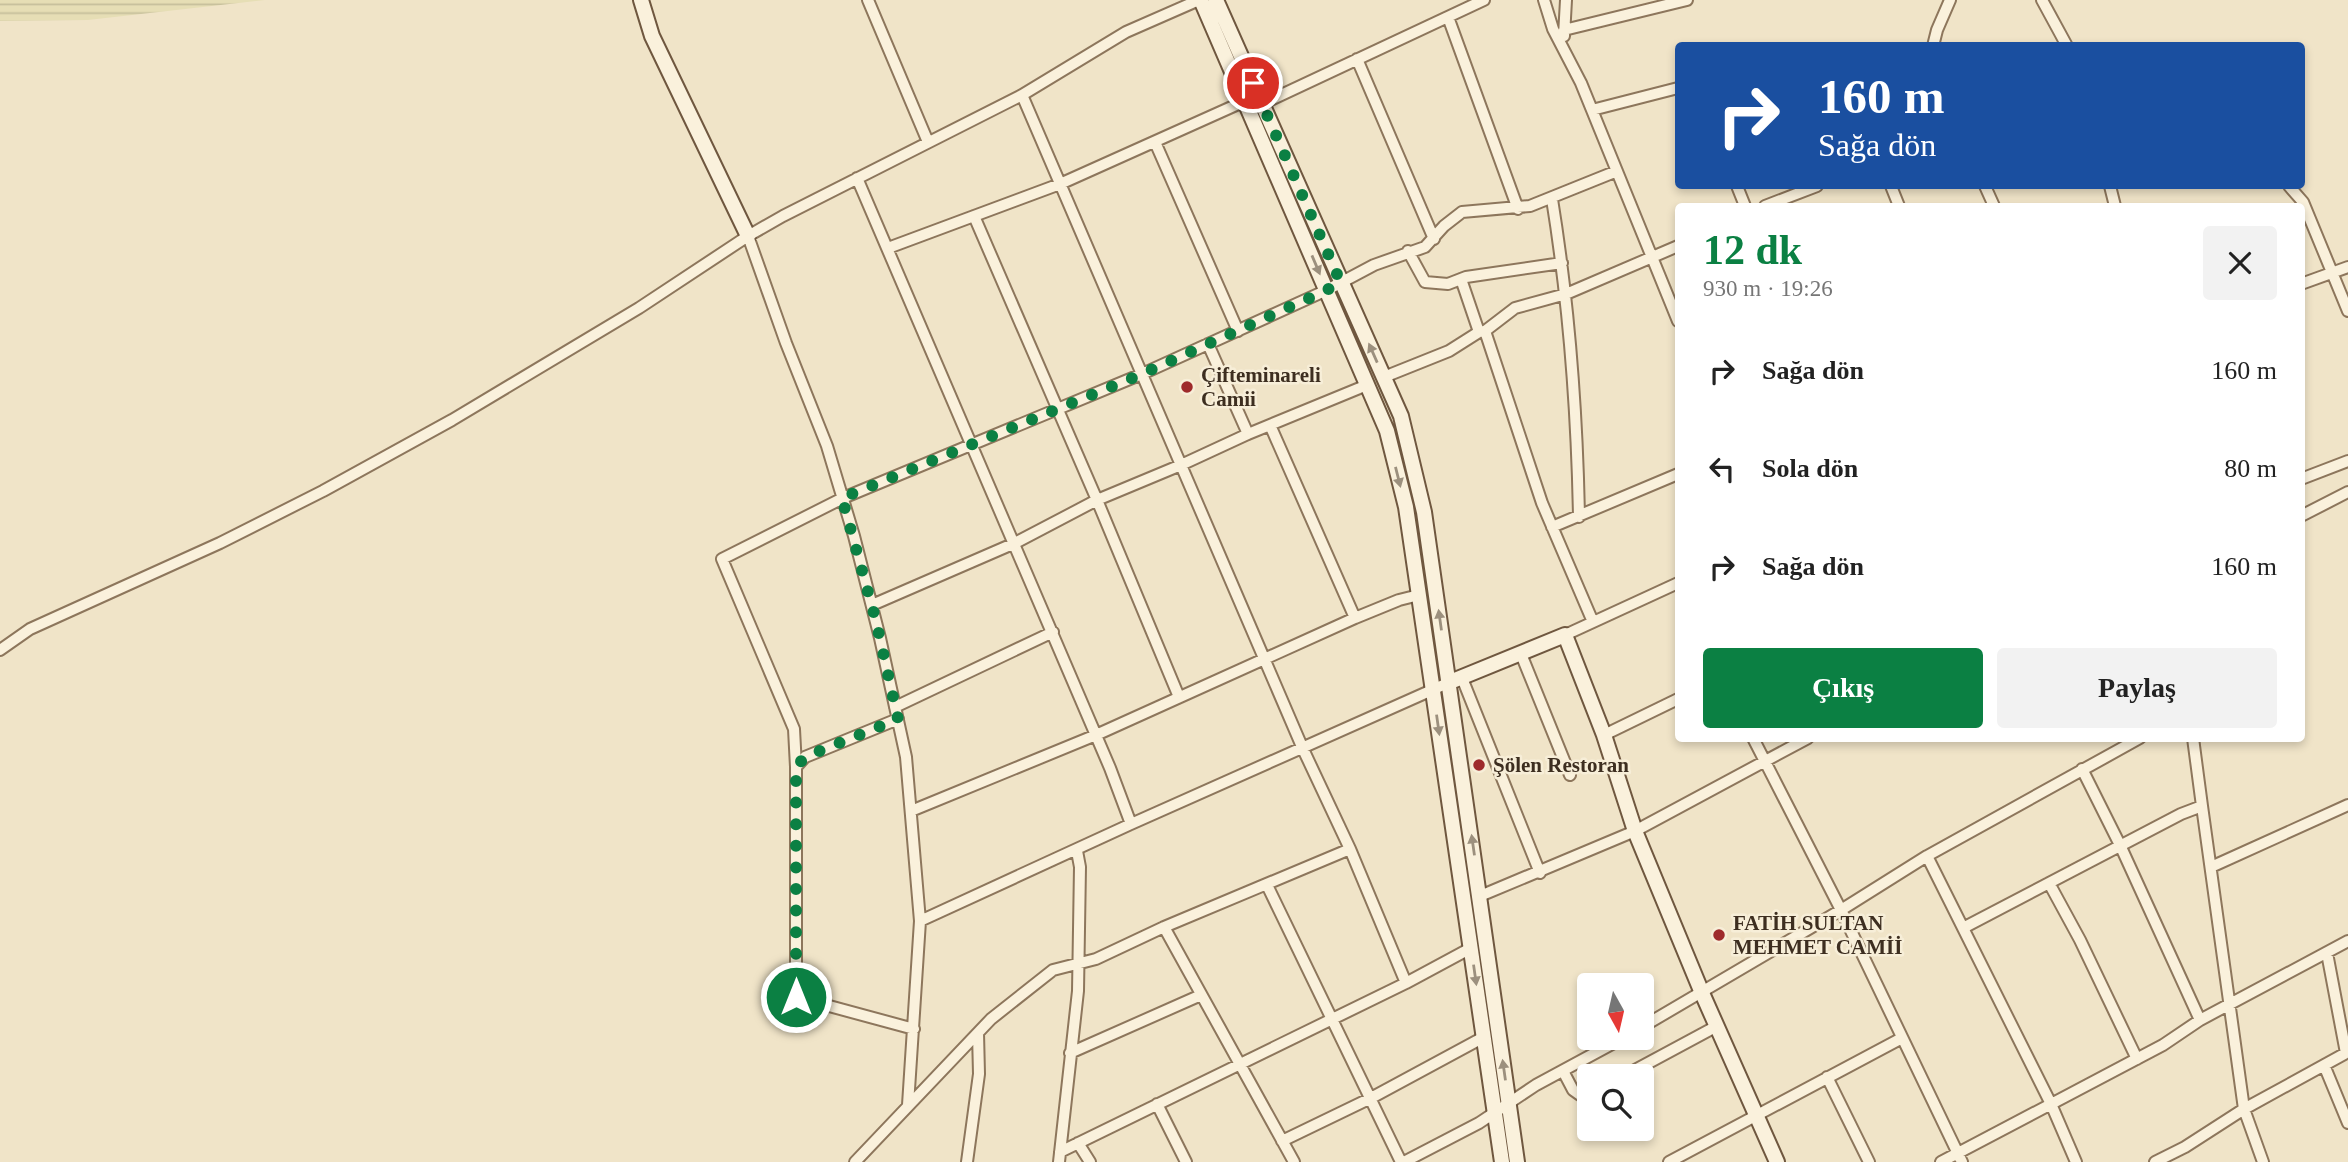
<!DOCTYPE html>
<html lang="tr">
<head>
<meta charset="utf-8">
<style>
	:root { --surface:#fff; --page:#f2f2f2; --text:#222; --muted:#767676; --accent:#0b8043 }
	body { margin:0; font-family:"Times New Roman",serif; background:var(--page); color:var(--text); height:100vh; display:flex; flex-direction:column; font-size:26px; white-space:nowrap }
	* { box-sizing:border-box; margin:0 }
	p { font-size:23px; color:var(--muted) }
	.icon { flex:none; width:38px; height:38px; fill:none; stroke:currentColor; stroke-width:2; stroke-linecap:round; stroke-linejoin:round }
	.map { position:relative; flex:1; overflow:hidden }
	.drawer { position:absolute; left:1675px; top:203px; width:630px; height:539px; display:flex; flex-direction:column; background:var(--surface); border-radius:7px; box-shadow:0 4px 10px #0003 }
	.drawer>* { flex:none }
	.guide { position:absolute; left:1675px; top:42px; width:630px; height:147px; border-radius:7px; box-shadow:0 4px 10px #0003; background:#1a4fa0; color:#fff; overflow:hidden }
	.needle { width:46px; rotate:172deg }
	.buttons { position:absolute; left:1577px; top:973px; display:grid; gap:14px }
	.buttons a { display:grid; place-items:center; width:77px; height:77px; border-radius:7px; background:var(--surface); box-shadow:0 4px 10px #0003; font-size:35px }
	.pin { position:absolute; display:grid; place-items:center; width:60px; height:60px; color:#fff; margin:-30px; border:4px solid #fff; border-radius:50%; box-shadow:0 2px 7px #0007 }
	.me { position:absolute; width:77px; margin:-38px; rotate:0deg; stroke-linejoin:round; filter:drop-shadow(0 0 5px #0008) }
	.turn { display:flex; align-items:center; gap:24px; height:147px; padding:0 28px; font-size:32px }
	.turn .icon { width:91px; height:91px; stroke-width:2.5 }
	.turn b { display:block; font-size:49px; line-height:60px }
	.round { display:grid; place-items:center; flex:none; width:74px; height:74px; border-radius:7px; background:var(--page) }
	.headline { display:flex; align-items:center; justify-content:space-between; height:119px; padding:0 28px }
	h1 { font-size:42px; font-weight:700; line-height:52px; color:var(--accent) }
	.action { display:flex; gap:14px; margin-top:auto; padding:14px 28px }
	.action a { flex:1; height:80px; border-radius:7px; background:var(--accent); color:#fff; font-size:28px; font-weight:700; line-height:80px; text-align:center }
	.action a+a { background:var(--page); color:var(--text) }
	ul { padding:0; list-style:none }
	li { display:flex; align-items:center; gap:21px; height:98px; padding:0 28px }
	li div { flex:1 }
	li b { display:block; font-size:26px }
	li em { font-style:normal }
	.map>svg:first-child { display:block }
	.farmland { fill:url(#farmland-rules) }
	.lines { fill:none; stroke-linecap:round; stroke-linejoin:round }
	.street-casing { stroke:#8d765c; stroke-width:14 }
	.secondary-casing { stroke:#6f573f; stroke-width:18 }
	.street { stroke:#faf1dc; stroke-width:10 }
	.secondary { stroke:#faf1dc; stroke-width:14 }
	.oneway { fill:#9c907e }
	.route { stroke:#0b8043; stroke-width:12; stroke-dasharray:0 21.6 }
	.poi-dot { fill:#9e2a2b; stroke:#f7eed8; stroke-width:2.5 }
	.labels { text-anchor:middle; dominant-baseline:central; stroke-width:5; stroke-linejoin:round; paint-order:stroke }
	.poi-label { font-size:21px; font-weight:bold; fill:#3d2e20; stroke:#f7eed8; text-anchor:start }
</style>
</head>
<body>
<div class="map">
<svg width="2348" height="1162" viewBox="0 0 2348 1162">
	<defs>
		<pattern id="farmland-rules" width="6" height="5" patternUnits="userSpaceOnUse" patternTransform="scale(1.75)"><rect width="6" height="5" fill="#e6deb5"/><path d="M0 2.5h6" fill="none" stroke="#c6bf9b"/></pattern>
	</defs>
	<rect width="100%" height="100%" fill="#f0e4c8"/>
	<path class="farmland" d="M0,0H265L88,20L0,21Z"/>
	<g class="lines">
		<defs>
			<path id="street" d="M868,0L928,142
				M1544,0L1553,29L1581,83L1678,321
				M2042,0L2067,46
				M1448,17L1518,209
				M1564,30L1687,0
				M1564,36L1566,0
				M1933,46L1937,30L1950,0
				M1357,59L1434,239
				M1022,95L1303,749L1350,849L1406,983
				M1262,104L1484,0
				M1592,110L1678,88
				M1155,142L1238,331
				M857,178L1110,768L1131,824
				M1737,186L1745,206
				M1891,186L1899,206
				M1985,186L1994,206
				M2110,186L2115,206
				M2289,186L2303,202L2348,311
				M1552,199C1569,304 1577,410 1579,517
				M1765,206L1817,186
				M974,216L1097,500L1179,697
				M748,236L786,343L827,446L854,536L880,638L906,757L920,921L908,1105
				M888,248L1060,184L1245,101
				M1408,251L1425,282L1448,284L1466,277L1562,263
				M1461,279L1479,332
				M2301,284L2348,267
				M1485,331L1542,503L1593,622
				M1208,344L1248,434
				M1384,377L1449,351L1479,332L1485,331L1515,308L1566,294L1678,246
				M1270,425L1355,618
				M2301,479L2348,461
				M2301,516L2348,492
				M1552,527L1678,474
				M872,605L1015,543L1097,500L1181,465L1248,434L1367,385
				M1565,635L1678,583
				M0,650L30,629L220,543L323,491L452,420L639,308L748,236L783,216L1022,95L1126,32L1199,0
				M1521,654L1570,775
				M1462,678L1540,873
				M895,707L1053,632
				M1604,735L1678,699
				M1753,738L1841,910L1962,1162
				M2193,738L2202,806
				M796,767L805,757L898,719
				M2082,769L2120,845L2200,1020
				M911,811L1096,735L1355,618L1399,600L1419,595
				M1927,856L2051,1104L2076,1162
				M2211,867L2348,805
				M2049,883L2080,940L2137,1059
				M1267,885L1401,1162
				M1480,896L1635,831L1808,738
				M920,921L1131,824L1450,682
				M1164,927L1294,1162
				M1963,928L2181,814L2202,806L2244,1109L2263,1162
				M2327,953L2346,1053
				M1642,1027L1841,910L1927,856L2140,738
				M914,1029L796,997V767L794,729L722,559L843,498L1142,374L1327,290L1374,265L1425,247L1444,226L1462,212L1530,206L1617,171
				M1070,1053L1201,995
				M2324,1065L2348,1123
				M1563,1071L1573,1090L1580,1095L1589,1094
				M1624,1076L1717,1026
				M1827,1077L1869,1162
				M1157,1104L1186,1162
				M1282,1141L1371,1098L1484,1037
				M1078,1143L1090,1162
				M1060,1152L1406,983L1471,948
				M855,1162L991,1019L1053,970L1096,959L1164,927L1350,849
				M967,1162L979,1074L978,1033
				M1059,1162L1078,991L1080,867L1077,851
				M1404,1162L1479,1123L1536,1085L1623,1038
				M1669,1162L1902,1038
				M1941,1162L2163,1045L2200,1020L2348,941
				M2155,1162L2185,1147L2244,1109L2348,1052"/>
			<path id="secondary" d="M641,0L652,36L748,236
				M1201,0L1387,431L1406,507L1502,1162
				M1216,0L1401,416L1424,512L1517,1162
				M1450,682L1565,635L1604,735L1635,831L1702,993L1777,1162"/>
		</defs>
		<use href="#street" class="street-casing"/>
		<use href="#secondary" class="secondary-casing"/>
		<use href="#street" class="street"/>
		<use href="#secondary" class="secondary"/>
	</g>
	<defs><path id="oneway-solid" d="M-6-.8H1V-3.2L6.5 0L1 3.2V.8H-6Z" transform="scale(1.75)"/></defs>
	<g class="oneway">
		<use href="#oneway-solid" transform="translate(1316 265) rotate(67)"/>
		<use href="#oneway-solid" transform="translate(1373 353) rotate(-114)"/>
		<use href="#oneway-solid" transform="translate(1398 477) rotate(76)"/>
		<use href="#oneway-solid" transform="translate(1440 620) rotate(-98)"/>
		<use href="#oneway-solid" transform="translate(1438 725) rotate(82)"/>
		<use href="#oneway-solid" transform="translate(1473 845) rotate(-98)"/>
		<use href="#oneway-solid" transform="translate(1475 975) rotate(82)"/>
		<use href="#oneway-solid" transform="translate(1504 1070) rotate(-98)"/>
	</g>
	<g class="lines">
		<path class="route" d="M796,997V767L805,757L898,719L876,621L842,498L1142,374L1327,290L1340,281L1253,83"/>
	</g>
	<g class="poi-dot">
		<circle cx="1187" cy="387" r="7"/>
		<circle cx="1479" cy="765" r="7"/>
		<circle cx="1719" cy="935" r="7"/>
	</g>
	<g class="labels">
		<g class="poi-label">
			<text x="1201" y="375">Çifteminareli<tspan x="1201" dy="24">Camii</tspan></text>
			<text x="1493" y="765">Şölen Restoran</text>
			<text x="1733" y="923">FATİH SULTAN<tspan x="1733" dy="24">MEHMET CAMİİ</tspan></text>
		</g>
	</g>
</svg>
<div class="buttons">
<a><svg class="needle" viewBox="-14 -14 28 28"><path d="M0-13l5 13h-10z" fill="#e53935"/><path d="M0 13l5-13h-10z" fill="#767676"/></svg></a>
<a><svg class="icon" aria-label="search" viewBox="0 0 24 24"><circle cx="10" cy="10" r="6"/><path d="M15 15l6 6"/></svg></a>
</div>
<div class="pin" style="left:1253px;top:83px;background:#d93025"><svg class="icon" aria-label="arrive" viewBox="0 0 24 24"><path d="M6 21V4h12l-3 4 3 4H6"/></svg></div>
<svg class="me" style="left:796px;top:997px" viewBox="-20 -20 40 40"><circle r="17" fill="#0b8043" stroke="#fff" stroke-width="3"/><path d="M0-11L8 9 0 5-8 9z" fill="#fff"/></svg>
<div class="guide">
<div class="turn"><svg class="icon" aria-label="right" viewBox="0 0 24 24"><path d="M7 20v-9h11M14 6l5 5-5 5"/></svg><div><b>160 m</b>Sağa dön</div></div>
</div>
<section class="drawer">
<div class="headline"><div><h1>12 dk</h1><p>930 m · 19:26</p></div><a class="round"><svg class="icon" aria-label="close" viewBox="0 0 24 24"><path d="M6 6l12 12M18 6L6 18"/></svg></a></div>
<ul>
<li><svg class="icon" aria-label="right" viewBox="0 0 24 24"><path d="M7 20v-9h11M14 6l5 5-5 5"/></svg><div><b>Sağa dön</b></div><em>160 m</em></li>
<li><svg class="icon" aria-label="left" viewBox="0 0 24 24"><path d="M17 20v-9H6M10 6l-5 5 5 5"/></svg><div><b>Sola dön</b></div><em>80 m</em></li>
<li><svg class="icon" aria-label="right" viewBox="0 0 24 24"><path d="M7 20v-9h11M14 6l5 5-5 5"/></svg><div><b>Sağa dön</b></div><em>160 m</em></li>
</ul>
<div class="action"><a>Çıkış</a><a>Paylaş</a></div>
</section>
</div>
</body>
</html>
